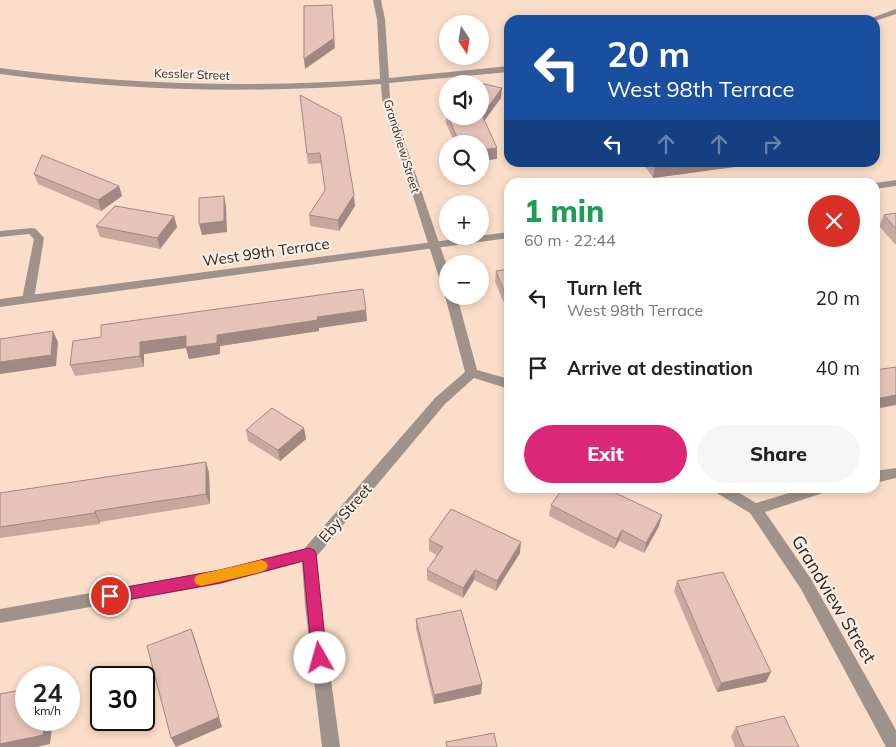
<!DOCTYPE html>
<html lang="en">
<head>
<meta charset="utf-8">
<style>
	:root { --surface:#fff; --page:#f6f6f6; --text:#202124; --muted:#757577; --accent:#db2777 }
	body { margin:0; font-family:Mulish,sans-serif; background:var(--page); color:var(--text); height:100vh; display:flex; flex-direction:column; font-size:19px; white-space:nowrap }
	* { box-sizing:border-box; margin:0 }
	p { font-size:16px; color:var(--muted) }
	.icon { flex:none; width:28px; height:28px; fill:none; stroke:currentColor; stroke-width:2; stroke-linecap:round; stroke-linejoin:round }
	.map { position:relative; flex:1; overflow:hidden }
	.drawer { position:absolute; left:504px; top:178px; width:376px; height:315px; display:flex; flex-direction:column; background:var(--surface); border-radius:15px; box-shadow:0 2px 8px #0003 }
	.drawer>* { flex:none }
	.hud { position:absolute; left:504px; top:15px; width:376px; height:152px; border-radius:15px; box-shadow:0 2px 8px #0003; background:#1a4fa0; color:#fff; overflow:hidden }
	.needle { width:32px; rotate:168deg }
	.controls { position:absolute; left:439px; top:15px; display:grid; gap:10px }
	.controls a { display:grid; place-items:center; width:50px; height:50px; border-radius:50%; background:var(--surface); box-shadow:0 2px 8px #0003; font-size:25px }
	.speed { position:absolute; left:15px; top:666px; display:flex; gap:10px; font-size:25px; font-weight:700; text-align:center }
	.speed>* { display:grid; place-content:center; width:65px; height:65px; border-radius:50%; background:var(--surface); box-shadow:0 2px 8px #0003; line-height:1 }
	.speed small { font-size:12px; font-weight:400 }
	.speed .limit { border:2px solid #111; border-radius:8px; background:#fff; color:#111 }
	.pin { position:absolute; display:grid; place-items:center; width:42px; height:42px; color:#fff; margin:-21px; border:2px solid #fff; border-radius:50%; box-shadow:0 1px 5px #0007 }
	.me { position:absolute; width:55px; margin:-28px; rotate:353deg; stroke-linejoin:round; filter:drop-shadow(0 0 4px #0008) }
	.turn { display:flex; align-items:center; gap:18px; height:105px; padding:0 20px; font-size:22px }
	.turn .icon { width:65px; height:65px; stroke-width:2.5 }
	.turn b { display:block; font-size:35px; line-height:42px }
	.lanes { display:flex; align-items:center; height:48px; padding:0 20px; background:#0003; justify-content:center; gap:25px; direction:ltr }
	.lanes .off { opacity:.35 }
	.round { display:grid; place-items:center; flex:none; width:52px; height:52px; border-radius:26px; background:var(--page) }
	.head { display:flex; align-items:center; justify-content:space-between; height:85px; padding:0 20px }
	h1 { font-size:30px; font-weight:800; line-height:38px; color:#1e9e55 }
	.primary-button { display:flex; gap:10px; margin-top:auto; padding:10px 20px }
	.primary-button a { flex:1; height:58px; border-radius:30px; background:var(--accent); color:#fff; font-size:20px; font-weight:800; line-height:58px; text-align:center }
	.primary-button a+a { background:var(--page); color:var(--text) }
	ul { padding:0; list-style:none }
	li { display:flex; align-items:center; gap:15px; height:70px; padding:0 20px }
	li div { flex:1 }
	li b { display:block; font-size:19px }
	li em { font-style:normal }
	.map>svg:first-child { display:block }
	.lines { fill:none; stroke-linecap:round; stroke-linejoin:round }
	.minor { fill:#9f928b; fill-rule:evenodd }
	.tertiary { fill:#9f928b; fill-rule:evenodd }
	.wall { fill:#c6a89f }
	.shaded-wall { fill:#a18882 }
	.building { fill:#e6c3b9; stroke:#a18882 }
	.route { fill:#db2777; stroke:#8e194d }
	.slow { fill:#f59e0b }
	.labels { text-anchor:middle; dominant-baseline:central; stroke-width:4; stroke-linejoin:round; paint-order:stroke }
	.far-street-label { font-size:12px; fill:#30251d; stroke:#fbefe6 }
	.street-label { font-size:15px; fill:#30251d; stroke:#fbefe6 }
	.near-street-label { font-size:18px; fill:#30251d; stroke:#fbefe6 }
</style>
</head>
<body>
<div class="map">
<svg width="896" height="747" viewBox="0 0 896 747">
	<rect width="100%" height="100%" fill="#fbdec9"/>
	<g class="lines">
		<path class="minor" d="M373,0H381L385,19L389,78L509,66V72L389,83L390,99L448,269V291L442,287L382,99L381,84C253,94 127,91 0,74V68C126,85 253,88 380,79L377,19Z
			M896,9V14L875,21L866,20Z
			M32,228L36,229L44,238L34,299L28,303L22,299L34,239L29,234L0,237V231Z
			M448,293V296H457L477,370L509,379V389L474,378L445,404L317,556L321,605L340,747H322L305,605L302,562L220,584L0,623V609L220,570L304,549L435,398L465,372L445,296Z
			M896,468V478L875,483V471Z
			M713,488H731L756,503L805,488H828L826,492L765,512L811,579L896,730V747H886L801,589L750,513L715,492Z"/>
		<path class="tertiary" d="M896,180V186L875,189V183Z
			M509,232V238L0,307V299Z"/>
	</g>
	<path class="wall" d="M300,95L355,206L339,231L310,226L309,215L325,190L322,163L308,164Z
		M501,98L484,121L497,159L480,144H455L446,123V112Z
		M642,162H772L653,178Z
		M34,174L119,186L122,196L101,211L38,184Z
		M896,213V245L879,226L884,215Z
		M174,216L177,227L160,249L100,237L96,226Z
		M509,269V302L504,303L495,282L496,271Z
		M366,310L367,321L319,328V331L220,346V354L189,359L186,348L144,354V367L75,376L70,365Z
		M304,428L306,439L280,461L248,441L246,430Z
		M206,462L209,473L210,504L100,522V524L0,538V493Z
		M551,505L662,515L659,526L644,553L619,541L614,549L549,516Z
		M429,540L520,553L496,591L474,580L463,598L427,580V570L437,555L429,551Z
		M677,581L766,682L717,692L674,591Z
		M416,619L482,684L481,694L434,704L416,629Z
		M736,727L799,747H735L731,736Z"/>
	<path class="shaded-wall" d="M332,5L335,48L305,69L304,59Z
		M502,88L501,98L481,125L482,115Z
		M465,139V144H458V140Z
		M497,148V159L480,161V150Z
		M691,162H772L653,178L655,167Z
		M119,186L122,196L101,211L98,200Z
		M354,195L355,206L339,231L338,220Z
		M224,196L226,206L227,232L202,235L199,224Z
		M174,216L177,227L160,249L157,238Z
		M504,291H509V302L504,303Z
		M366,310L367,321L319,328V331L220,346V354L189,359L186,348L144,354V367L140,356V342L186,336L217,335L317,317Z
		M53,331L58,342L56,366L0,374V362Z
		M896,395V405L875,409V399Z
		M304,428L306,439L280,461L278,450Z
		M206,462L209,473L210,504L206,494Z
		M95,511L100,522V524L95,513Z
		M662,515L659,526L644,553L646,543Z
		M622,530L619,541L614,549L617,539Z
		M521,542L520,553L496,591L497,581Z
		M475,570L474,580L463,598V588Z
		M191,629L195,639L222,727L176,747L171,738Z
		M771,672L766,682L717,692L721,683Z
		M482,684L481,694L434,704V695Z
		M45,720H53L50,744L37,747H0V744Z"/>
	<path class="building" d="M332,5L334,38L304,59V6Z
		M471,81L502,88L482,115L497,148L480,150V144H466L465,139L458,140L448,116H480V84H469Z
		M300,95L341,117L354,195L338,220L309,215L325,190L320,153L307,154Z
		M42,155L119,186L98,200L34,174Z
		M652,162H691L655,167Z
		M224,196V221L199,224V198Z
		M115,206L174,216L157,238L96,226Z
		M896,213V229L884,215Z
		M509,269V291H504L496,271Z
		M363,289L366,310L317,317L318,320L217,335V343L186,347V336L140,342V356L70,365L73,341L101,337V325Z
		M53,331L51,355L0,362V339Z
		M896,367V395L875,399V370Z
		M272,408L304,428L278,450L246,430Z
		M206,462V494L95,511V513L0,527V493Z
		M563,488H605L662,515L646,543L622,530L617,539L551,505Z
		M451,509L521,542L497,581L475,570L463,588L427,570L443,547L429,540Z
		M723,572L771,672L721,683L677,581Z
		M461,610L482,684L434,695L416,619Z
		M191,629L219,717L171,738L147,646Z
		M26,689V720H45L43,735L0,744V694Z
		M784,716L799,747H744L736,727Z
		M494,733L497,747H447L446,742Z"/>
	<path class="route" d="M309,548L314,550L316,554L327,658L325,663L320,665L315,663L312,658L303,561L220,583L110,603L105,601L103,596L105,592L110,590L220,570Z"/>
	<path class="slow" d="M261,560L266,562L268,566L266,570L261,572L201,586L196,584L194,580L196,576L201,574Z"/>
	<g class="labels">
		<g class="far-street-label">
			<text transform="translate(192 74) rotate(2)">Kessler Street</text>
			<text transform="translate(402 146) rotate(73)">Grandview Street</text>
		</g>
		<g class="street-label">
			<text transform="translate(266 252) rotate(-8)">West 99th Terrace</text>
			<text transform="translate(345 513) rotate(-49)">Eby Street</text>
		</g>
		<g class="near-street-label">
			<text transform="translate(834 599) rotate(59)">Grandview Street</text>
		</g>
	</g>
</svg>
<div class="controls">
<a><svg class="needle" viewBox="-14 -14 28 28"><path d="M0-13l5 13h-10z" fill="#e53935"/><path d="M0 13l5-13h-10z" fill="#757577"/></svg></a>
<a><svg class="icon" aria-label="sound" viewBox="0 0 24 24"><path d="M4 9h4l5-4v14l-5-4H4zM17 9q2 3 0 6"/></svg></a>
<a><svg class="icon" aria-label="search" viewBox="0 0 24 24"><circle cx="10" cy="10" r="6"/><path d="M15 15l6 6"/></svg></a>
<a>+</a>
<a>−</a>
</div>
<div class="speed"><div>24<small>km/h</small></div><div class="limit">30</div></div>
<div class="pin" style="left:110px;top:596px;background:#d93025"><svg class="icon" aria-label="arrive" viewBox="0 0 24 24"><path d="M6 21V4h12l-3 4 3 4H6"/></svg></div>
<svg class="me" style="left:320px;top:658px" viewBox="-20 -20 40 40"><circle r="19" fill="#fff"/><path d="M0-13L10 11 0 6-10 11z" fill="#db2777"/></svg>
<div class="hud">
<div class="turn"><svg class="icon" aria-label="left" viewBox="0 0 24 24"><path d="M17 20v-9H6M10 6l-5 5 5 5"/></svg><div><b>20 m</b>West 98th Terrace</div></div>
<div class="lanes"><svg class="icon" aria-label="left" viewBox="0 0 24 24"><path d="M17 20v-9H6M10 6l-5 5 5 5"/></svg><svg class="icon off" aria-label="ahead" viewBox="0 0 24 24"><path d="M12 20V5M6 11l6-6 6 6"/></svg><svg class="icon off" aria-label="ahead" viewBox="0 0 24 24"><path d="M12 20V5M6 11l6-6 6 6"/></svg><svg class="icon off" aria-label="right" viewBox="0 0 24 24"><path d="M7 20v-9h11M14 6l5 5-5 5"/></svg></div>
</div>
<section class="drawer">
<div class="head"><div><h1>1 min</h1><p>60 m · 22:44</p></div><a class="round" style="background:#d93025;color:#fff"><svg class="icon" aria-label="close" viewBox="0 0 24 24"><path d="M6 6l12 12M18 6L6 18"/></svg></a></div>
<ul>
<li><svg class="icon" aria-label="left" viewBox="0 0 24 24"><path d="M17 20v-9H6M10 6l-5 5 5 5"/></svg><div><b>Turn left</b><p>West 98th Terrace</p></div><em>20 m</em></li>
<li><svg class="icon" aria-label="arrive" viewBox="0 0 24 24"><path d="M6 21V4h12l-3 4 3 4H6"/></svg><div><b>Arrive at destination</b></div><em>40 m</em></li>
</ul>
<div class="primary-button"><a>Exit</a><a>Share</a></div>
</section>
</div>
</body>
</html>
